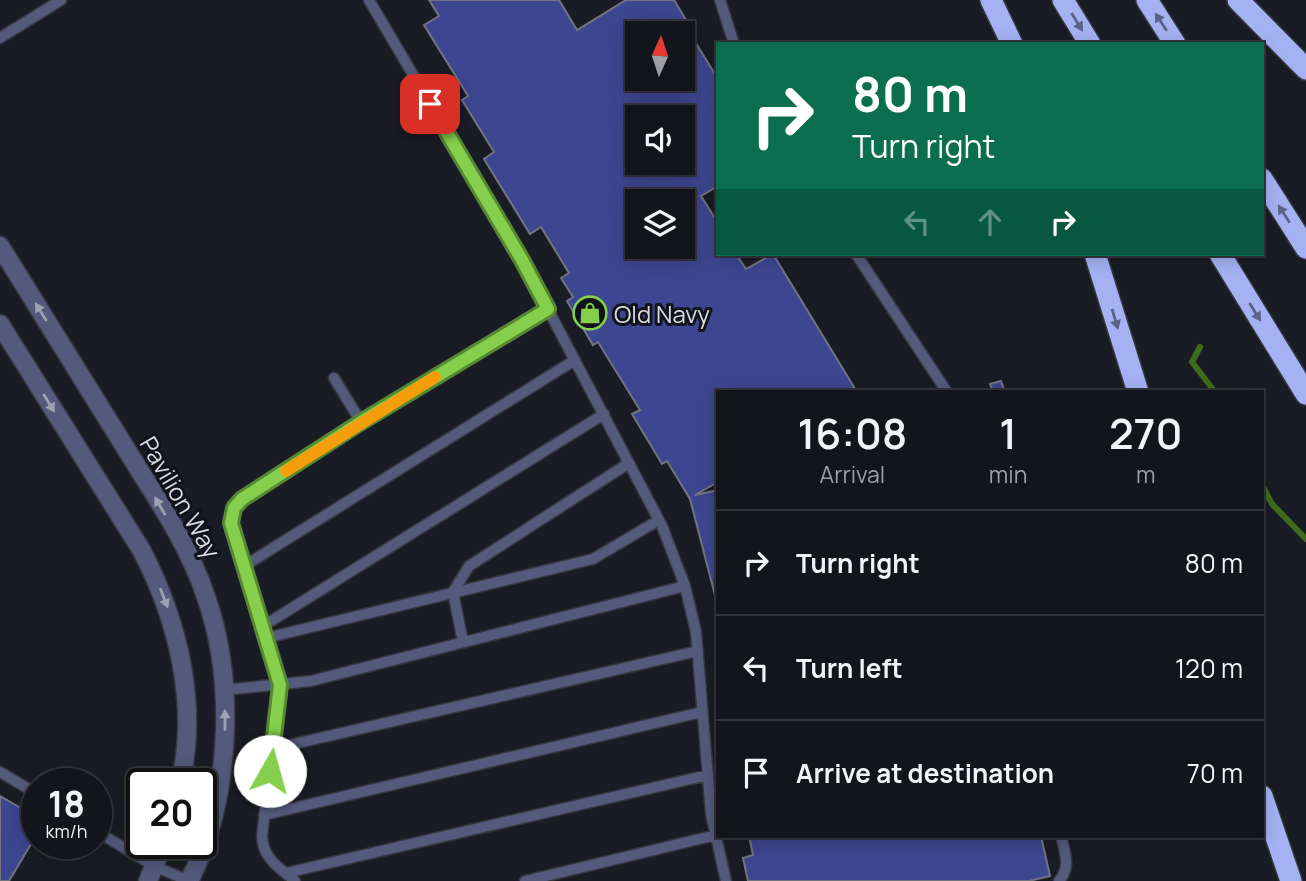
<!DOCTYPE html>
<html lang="en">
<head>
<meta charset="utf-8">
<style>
	:root { --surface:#14151c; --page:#212229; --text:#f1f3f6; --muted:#9d9fa3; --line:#33343b }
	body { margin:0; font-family:Manrope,sans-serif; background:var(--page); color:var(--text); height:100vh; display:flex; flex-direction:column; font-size:26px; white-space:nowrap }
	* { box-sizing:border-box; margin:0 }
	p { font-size:23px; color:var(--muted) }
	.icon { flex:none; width:38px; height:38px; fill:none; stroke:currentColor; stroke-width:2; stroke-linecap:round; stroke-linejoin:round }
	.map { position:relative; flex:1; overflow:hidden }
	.sheet { position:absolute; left:716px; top:390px; width:548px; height:448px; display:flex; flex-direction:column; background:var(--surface); border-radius:0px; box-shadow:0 4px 18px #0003,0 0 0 2px var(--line) }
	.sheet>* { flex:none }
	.guide { position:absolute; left:716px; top:42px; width:548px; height:214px; border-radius:0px; box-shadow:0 4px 18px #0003,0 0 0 2px var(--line); background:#0b6e4f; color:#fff; overflow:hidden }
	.needle { width:46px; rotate:3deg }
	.fabs { position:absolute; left:625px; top:21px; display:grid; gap:14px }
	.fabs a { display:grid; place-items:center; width:70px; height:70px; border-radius:0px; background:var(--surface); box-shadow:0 4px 18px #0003,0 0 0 2px var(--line); font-size:35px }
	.speed { position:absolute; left:21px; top:768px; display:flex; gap:14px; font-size:35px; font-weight:700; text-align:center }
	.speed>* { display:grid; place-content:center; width:91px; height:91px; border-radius:50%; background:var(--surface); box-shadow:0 4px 18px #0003,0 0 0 2px var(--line); line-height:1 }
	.speed small { font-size:18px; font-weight:400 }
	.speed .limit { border:4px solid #111; border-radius:10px; background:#fff; color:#111 }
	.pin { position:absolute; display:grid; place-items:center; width:60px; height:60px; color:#fff; margin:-30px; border-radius:14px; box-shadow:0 4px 10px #0006 }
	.me { position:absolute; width:77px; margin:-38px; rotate:7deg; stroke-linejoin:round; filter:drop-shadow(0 0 5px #0008) }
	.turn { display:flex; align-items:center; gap:24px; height:147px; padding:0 21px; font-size:32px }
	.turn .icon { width:91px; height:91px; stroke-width:2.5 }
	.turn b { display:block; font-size:49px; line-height:60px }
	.lanes { display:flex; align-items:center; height:66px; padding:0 21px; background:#0003; justify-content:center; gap:35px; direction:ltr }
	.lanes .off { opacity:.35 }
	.eta { display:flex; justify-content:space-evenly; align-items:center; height:119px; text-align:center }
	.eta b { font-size:42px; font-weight:600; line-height:49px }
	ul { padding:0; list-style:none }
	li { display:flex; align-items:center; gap:21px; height:105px; padding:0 21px; border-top:2px solid var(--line) }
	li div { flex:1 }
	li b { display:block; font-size:26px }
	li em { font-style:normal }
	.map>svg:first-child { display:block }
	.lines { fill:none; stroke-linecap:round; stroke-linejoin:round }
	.stream { stroke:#3f6c1b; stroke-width:6 }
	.building { fill:#3d4690; stroke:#727580; stroke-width:2; fill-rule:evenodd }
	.lane-casing { stroke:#35373f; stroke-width:13 }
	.street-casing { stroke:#35373f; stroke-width:21 }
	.highway-casing { stroke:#35373f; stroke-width:24 }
	.lane { stroke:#535a7b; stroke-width:10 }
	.street { stroke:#535a7b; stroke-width:18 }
	.highway { stroke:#a4b2f4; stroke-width:21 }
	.oneway { fill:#5a6288 }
	.oneway2 { fill:#9da1b3 }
	.route-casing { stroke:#568732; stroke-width:18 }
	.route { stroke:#85cf4d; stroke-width:12 }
	.slow { stroke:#f59e0b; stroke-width:12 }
	.labels { text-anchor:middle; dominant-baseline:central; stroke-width:6; stroke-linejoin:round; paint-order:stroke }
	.poi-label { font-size:24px; fill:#d9dbe1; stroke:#11131c; text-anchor:start }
	.street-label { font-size:24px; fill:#d9dbe1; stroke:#11131c }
</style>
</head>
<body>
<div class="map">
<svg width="1306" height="881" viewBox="0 0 1306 881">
	<rect width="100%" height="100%" fill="#1a1c25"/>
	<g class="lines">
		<path class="stream" d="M1200,347L1192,362L1215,392
			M1262,485L1272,504L1306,539"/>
	</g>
	<path class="building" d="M429,0H559L577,30L626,0H674L689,25L686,27L718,79V186L701,196L718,223V254H736L746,269L773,254L857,392H718V482L695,495L718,490V607L690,499L667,461L662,464L632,414L640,410L598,342L593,345L567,301L573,297L561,278L569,273L541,227L530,234L484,159L494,152L462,100L468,96L424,25L439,16ZM637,33H682V79H637ZM637,117H682V163H637ZM637,201H682V247H637Z
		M1001,381L1005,392H993L990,384Z
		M0,796L37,817V834L9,881H0Z
		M749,836H1041L1050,876L1029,881H748L743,858L753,855Z"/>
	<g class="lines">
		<defs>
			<path id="lane" d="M369,0L522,260L662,526L685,586L696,632L711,814L726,881
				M720,0L734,44
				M0,38L61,0
				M856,254L947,392
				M361,422L548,309
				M244,566L575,360
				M263,626L604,414
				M266,638L593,559L659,520
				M463,642L453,592L469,566L629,463
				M224,690L311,681L685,586
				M272,749L698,651
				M0,772L37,794
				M264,815L702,712
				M96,831L154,866L189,881
				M286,873L708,775
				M295,881C279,867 263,859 262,836L280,685L231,523L234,508L242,499L361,422L334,378
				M525,881L716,835
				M1059,881C1071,868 1065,852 1061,836"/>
			<path id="street" d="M0,246C41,312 82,378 123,444C153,493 188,542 206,597C236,682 231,801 189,881
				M0,324L142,551C178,621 199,705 180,784
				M148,881L163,844"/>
			<path id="highway" d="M991,0L1012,44
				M1063,0L1090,44
				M1147,0L1175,44
				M1238,0L1306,69
				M1262,179L1306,248
				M1095,254L1138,392
				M1220,254L1306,394
				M1262,796L1291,881"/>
		</defs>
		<use href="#lane" class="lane-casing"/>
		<use href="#street" class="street-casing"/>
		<use href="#highway" class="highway-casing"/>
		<use href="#lane" class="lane"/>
		<use href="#street" class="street"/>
		<use href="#highway" class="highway"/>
	</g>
	<defs><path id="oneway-solid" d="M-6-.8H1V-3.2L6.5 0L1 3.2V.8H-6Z" transform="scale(1.75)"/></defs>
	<g class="oneway">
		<use href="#oneway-solid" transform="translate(1077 22) rotate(58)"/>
		<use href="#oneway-solid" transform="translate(1161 22) rotate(-123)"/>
		<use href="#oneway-solid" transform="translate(1284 214) rotate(-123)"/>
		<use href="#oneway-solid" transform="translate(1255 312) rotate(58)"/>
		<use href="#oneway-solid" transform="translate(1115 319) rotate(73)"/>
	</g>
	<g class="oneway2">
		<use href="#oneway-solid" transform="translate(41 312) rotate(-122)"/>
		<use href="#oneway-solid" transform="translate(49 403) rotate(58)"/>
		<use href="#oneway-solid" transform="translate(160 506) rotate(-120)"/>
		<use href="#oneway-solid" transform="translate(164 598) rotate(69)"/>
		<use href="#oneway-solid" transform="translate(225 720) rotate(-90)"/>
	</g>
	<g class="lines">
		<defs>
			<path id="route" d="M270,771L280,685L231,523L234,508L242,499L361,422L548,309L522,260L430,104"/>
		</defs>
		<use href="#route" class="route-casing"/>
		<use href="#route" class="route"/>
		<path class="slow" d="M286,471L435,377"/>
	</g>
	<defs>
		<symbol id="shop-ring" viewBox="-11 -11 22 22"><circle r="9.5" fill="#11131c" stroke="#85cf4d" stroke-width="1.5"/><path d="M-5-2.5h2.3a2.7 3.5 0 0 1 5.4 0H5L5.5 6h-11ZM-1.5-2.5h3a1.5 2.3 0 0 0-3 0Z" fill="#85cf4d"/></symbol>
	</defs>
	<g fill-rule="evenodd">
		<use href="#shop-ring" x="571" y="294" width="38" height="38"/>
	</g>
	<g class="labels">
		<g class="poi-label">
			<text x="614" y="313">Old Navy</text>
		</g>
		<g class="street-label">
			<text transform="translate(181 497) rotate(60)">Pavilion Way</text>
		</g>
	</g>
</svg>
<div class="fabs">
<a><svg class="needle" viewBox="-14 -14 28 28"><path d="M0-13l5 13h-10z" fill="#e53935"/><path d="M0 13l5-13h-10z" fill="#9d9fa3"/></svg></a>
<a><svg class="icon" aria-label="sound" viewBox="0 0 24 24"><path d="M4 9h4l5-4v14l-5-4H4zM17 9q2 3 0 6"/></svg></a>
<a><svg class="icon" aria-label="layers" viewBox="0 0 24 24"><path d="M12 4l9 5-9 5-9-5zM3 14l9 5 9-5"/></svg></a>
</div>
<div class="speed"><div>18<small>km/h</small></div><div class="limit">20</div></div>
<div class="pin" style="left:430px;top:104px;background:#d93025"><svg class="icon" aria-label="arrive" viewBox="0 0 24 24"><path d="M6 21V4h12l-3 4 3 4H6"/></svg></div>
<svg class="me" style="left:270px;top:771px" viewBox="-20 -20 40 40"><circle r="19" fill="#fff"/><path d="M0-13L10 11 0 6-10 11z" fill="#85cf4d"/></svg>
<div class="guide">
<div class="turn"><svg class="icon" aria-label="right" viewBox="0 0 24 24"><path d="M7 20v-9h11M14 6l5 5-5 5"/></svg><div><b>80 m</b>Turn right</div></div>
<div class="lanes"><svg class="icon off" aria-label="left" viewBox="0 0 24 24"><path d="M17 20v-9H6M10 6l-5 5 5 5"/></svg><svg class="icon off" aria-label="ahead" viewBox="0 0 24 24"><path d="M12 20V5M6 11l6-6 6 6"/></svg><svg class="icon" aria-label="right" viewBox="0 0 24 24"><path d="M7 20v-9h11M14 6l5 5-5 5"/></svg></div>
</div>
<section class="sheet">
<div class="eta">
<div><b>16:08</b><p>Arrival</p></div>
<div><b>1</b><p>min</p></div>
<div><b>270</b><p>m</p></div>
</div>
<ul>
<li><svg class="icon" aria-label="right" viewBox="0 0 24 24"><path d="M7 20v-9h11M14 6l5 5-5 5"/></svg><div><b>Turn right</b></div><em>80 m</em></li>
<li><svg class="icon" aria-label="left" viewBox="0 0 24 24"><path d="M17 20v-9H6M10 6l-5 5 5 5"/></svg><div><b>Turn left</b></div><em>120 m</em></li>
<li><svg class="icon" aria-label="arrive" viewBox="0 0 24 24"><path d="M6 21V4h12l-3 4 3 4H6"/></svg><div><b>Arrive at destination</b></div><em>70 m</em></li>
</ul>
</section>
</div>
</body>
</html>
